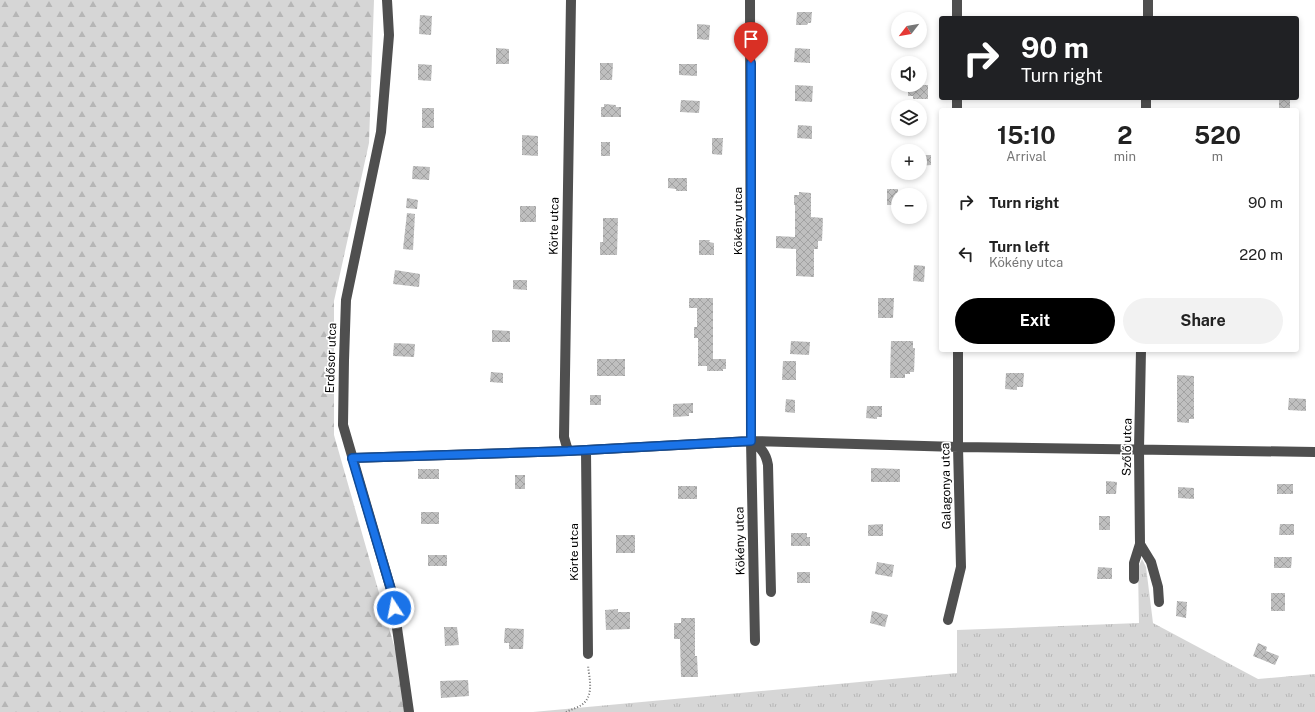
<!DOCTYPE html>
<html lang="en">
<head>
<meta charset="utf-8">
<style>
	:root { --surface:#fff; --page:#f2f2f2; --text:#222; --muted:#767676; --accent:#000 }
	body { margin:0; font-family:"Public Sans",sans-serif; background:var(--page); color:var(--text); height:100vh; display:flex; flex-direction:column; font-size:15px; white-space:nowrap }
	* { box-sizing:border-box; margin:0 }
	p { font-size:13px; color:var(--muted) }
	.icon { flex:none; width:22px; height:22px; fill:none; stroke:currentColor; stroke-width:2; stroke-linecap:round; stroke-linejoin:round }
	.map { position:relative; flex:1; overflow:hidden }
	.details { position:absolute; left:939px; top:108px; width:360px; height:244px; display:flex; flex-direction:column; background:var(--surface); border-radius:4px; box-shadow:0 2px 6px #0003 }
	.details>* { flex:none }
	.guide { position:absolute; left:939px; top:16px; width:360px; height:84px; border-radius:4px; box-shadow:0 2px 6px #0003; background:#202124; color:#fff; overflow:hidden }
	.needle { width:26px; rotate:239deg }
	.controls { position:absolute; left:891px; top:12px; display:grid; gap:8px }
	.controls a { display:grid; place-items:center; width:36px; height:36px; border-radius:50%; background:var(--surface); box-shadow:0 2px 6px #0003; font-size:20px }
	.pin { position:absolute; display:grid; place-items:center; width:34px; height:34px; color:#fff; margin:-41px -17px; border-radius:50% 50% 50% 0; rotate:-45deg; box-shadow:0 0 4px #0007 }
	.pin .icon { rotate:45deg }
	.me { position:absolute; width:44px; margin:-22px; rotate:349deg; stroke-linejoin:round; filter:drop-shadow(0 0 3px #0008) }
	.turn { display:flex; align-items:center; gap:14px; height:84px; padding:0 16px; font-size:18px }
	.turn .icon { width:52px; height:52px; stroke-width:2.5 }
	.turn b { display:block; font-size:28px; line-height:34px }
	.eta { display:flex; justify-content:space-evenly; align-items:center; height:68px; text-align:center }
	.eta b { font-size:24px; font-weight:700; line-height:28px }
	.button { display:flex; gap:8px; margin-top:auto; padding:8px 16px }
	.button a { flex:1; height:46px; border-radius:24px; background:var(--accent); color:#fff; font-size:16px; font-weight:700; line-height:46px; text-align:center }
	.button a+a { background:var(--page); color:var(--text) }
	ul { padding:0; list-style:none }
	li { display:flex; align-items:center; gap:12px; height:52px; padding:0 16px }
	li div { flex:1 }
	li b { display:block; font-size:15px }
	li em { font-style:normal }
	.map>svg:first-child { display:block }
	.grass { fill:url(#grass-tufts) }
	.forest { fill:url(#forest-firs) }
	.building { fill:url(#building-cross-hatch) }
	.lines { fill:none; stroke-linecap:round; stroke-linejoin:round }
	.path { stroke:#717171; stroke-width:2; stroke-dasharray:1 2; stroke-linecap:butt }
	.minor { stroke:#4f4f4f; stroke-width:10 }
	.route-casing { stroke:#114b97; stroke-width:10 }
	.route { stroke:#1a73e8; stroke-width:7 }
	.labels { text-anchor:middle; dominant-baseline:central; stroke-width:3.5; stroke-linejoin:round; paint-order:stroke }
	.street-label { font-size:12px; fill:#000; stroke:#fff }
</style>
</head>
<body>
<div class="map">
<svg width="1315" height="712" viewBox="0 0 1315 712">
	<defs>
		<pattern id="grass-tufts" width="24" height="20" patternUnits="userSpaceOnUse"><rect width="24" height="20" fill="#d6d6d6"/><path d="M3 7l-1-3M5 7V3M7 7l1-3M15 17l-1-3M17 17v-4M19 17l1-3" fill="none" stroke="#b6b6b6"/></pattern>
		<pattern id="forest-firs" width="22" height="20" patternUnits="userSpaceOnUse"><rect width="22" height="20" fill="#d6d6d6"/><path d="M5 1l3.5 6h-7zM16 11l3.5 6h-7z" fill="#b6b6b6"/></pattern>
		<pattern id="building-cross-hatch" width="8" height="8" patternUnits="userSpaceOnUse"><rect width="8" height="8" fill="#bfbfbf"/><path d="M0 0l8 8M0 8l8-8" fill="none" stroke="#a2a2a2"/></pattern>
	</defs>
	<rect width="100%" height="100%" fill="#fff"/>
	<path class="grass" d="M1142,559L1146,567L1153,623L1258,679L1315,674V712H533L957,673V630L1139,623L1138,568Z"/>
	<path class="forest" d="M0,0H374L369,143L334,301V435L413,712H0Z"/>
	<path class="building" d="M797,12H812L811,23H808L807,25H796Z
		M420,15L432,16L431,35L419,34Z
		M697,24L710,25L709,40L697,39Z
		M496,48L509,49V64H496Z
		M795,48L810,49V63L794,62Z
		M600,63H613L612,80H600Z
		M418,64L432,65L431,81L418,80Z
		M679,64H697V76L679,75Z
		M795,85L813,86L812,102L795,101Z
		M908,85H928V99H913V96H908Z
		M1279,98H1290V110H1279Z
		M681,100L700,101L699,113L680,112Z
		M604,104L616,105V107H621V117H601V107H604Z
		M422,108H434V128H422Z
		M798,125L812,126V139L797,138Z
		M522,135L538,136V156L522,155Z
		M712,138H723L722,155L712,154Z
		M601,142H610V156H601Z
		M920,155H931V165L920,166Z
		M413,166L430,167L429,180L412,179Z
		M668,178H687V191H676V189L668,188Z
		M887,189H898V205H887Z
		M799,192L811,193V217L823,218L822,241H818V249H814V277L796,276V249L776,248V236L795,237V205H794V195H799Z
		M407,198L418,200L417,209L406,208Z
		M520,206H536V222H520Z
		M407,213L415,214L413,250L403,249Z
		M603,218H618L617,255H600V242H603Z
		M699,240H710L709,242L714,243V255H699Z
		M914,265L925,266L924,282L913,281Z
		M395,270L420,274L419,287L393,284Z
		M513,280H527V290L513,289Z
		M689,298H713V359H726V369H723V371H707V366H698V338H694V327H697V308H689Z
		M878,298H894L893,318H878Z
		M492,330L510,331V342H492Z
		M791,341L810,342L809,355L790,354Z
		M891,341H913V348H915L914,372H910V374H905V378H890Z
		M394,343L415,344L414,357L393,356Z
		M597,359H625V376H597Z
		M783,361H796V380H782Z
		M491,372L503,373V383L490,382Z
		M1006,373H1024L1023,387H1017V390L1005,389Z
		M1177,375L1194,376V419H1189V423L1177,422Z
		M590,395H601V405H590Z
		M1289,398L1306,399V411L1288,410Z
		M786,399L795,400V413L785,412Z
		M693,403V413H689V416L673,417V404Z
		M867,406H882V417H877V419L866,418Z
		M871,468L900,469V482H871Z
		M418,469H439V479H418Z
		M515,475H525V489H515Z
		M1106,481L1117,482L1116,494H1106Z
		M1277,484H1293V494H1277Z
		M678,486H697V499H678Z
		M1178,487L1194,488V499L1178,498Z
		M421,512H439V524H421Z
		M1099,516H1110V530H1099Z
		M883,524V536H868V525Z
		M1280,524H1294V535H1279Z
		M791,533H807V537H810V546H791Z
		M616,535H635V553H616Z
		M428,555H447V566H428Z
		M1274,557H1292L1291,568H1274Z
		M877,562L894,565L892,577L875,574Z
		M1098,567L1112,568V579H1097Z
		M797,572H810V583H797Z
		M1271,593H1285V611H1271Z
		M1177,601L1187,602L1186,618L1176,616Z
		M618,609V612H630V629L606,630L605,610Z
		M872,611L888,615L885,627L870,623Z
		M681,618H695V656H697L698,677H681L680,639H674V623H681Z
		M444,627H457L459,645L445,646Z
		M505,628L524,629L523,649H509V643H504Z
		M1258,643L1267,647L1266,651L1279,656L1275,665L1253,656Z
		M468,680L469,696L441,698L440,681Z"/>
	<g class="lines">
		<path class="path" d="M566,712C572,709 580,707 584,703C594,693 589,677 588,665"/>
		<path class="minor" d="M387,0L389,35L381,132L346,300L344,360L343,425L392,593L409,712
			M750,0L751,441L755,641
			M957,0V18
			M1148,18V0
			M957,98V110
			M1146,110V98
			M1141,350L1139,449L1140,544L1151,562L1158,587L1159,602
			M751,441C761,448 766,453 768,465L771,592
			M586,450L588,654
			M568,451L564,437L571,0
			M352,458L568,451L751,441L958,447L1315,452
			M1134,579V563L1140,544
			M948,620L961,567L958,447V350"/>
	</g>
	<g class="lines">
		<defs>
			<path id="route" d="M394,608L392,593L352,458L568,451L751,441V63"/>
		</defs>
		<use href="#route" class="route-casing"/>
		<use href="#route" class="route"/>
	</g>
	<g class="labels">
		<g class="street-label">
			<text transform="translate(738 221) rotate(-90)">Kökény utca</text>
			<text transform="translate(554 226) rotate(-89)">Körte utca</text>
			<text transform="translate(331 358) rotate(-88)">Erdősor utca</text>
			<text transform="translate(1127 447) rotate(-89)">Szőlő utca</text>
			<text transform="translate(946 486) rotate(-91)">Galagonya utca</text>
			<text transform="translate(740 541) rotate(-91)">Kökény utca</text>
			<text transform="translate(574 552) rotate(-90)">Körte utca</text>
		</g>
	</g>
</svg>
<div class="controls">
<a><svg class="needle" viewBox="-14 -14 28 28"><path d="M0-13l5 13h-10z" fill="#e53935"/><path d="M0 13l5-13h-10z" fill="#767676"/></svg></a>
<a><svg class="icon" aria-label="sound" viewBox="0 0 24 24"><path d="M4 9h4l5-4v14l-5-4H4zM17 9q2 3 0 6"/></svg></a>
<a><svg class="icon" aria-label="layers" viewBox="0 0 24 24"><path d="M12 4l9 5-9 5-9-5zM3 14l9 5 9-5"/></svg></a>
<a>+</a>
<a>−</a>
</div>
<div class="pin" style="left:751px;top:63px;background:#d93025"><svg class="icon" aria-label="arrive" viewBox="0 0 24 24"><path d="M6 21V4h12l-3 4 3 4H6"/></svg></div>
<svg class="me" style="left:394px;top:608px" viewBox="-20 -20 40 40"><circle r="17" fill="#1a73e8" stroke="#fff" stroke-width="3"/><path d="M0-11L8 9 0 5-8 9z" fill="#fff"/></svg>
<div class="guide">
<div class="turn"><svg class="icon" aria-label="right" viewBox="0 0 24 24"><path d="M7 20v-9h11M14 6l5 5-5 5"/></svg><div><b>90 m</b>Turn right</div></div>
</div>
<section class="details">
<div class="eta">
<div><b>15:10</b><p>Arrival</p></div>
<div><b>2</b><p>min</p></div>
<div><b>520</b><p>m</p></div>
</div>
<ul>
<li><svg class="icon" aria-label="right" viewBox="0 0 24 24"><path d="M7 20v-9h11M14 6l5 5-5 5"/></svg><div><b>Turn right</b></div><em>90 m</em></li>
<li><svg class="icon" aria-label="left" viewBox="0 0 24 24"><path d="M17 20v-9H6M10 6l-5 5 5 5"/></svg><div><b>Turn left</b><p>Kökény utca</p></div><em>220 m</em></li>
</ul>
<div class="button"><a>Exit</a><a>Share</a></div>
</section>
</div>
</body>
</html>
